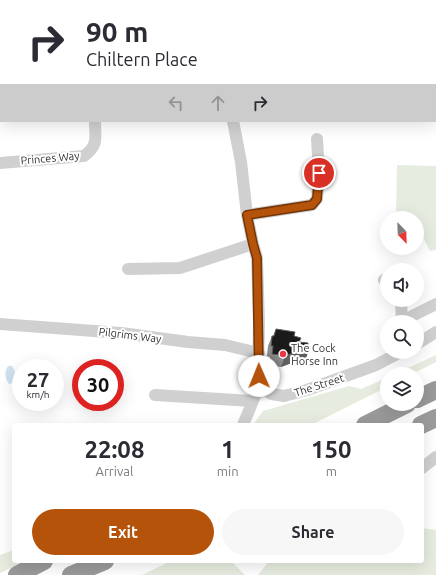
<!DOCTYPE html>
<html lang="en">
<head>
<meta charset="utf-8">
<style>
	:root { --surface:#fff; --page:#f7f7f7; --text:#2b2b33; --muted:#7c7c81; --accent:#b45309 }
	body { margin:0; font-family:Ubuntu,sans-serif; background:var(--page); color:var(--text); height:100vh; display:flex; flex-direction:column; font-size:15px; white-space:nowrap }
	* { box-sizing:border-box; margin:0 }
	p { font-size:13px; color:var(--muted) }
	.icon { flex:none; width:22px; height:22px; fill:none; stroke:currentColor; stroke-width:2; stroke-linecap:round; stroke-linejoin:round }
	.map { position:relative; flex:1; overflow:hidden }
	.panel { position:absolute; left:12px; top:423px; width:412px; height:140px; display:flex; flex-direction:column; background:var(--surface); border-radius:4px; box-shadow:0 4px 16px #0002 }
	.panel>* { flex:none }
	.banner { position:absolute; left:0px; top:0px; width:436px; height:122px; box-shadow:0 4px 16px #0002; background:#fff; color:var(--text); overflow:hidden }
	.needle { width:26px; rotate:157deg }
	.fabs { position:absolute; left:380px; top:211px; display:grid; gap:8px }
	.fabs a { display:grid; place-items:center; width:44px; height:44px; border-radius:50%; background:var(--surface); box-shadow:0 4px 16px #0002; font-size:20px }
	.speed { position:absolute; left:12px; top:359px; display:flex; gap:8px; font-size:20px; font-weight:700; text-align:center }
	.speed>* { display:grid; place-content:center; width:52px; height:52px; border-radius:50%; background:var(--surface); box-shadow:0 4px 16px #0002; line-height:1 }
	.speed small { font-size:10px; font-weight:400 }
	.speed .limit { border:6px solid #d22; background:#fff; color:#111 }
	.pin { position:absolute; display:grid; place-items:center; width:34px; height:34px; color:#fff; margin:-17px; border:2px solid #fff; border-radius:50%; box-shadow:0 1px 4px #0007 }
	.me { position:absolute; width:44px; margin:-22px; rotate:359deg; stroke-linejoin:round; filter:drop-shadow(0 0 3px #0008) }
	.turn { display:flex; align-items:center; gap:14px; height:84px; padding:0 20px; font-size:18px }
	.turn .icon { width:52px; height:52px; stroke-width:2.5 }
	.turn b { display:block; font-size:28px; line-height:34px }
	.lanes { display:flex; align-items:center; height:38px; padding:0 20px; background:#0003; justify-content:center; gap:20px; direction:ltr }
	.lanes .off { opacity:.35 }
	.eta { display:flex; justify-content:space-evenly; align-items:center; height:68px; text-align:center }
	.eta b { font-size:24px; font-weight:600; line-height:28px }
	.cta { display:flex; gap:8px; margin-top:auto; padding:8px 20px }
	.cta a { flex:1; height:46px; border-radius:24px; background:var(--accent); color:#fff; font-size:16px; font-weight:600; line-height:46px; text-align:center }
	.cta a+a { background:var(--page); color:var(--text) }
	.map>svg:first-child { display:block }
	.green { fill:#e6ecdf }
	.water { fill:#cfe2ee }
	.lines { fill:none; stroke-linecap:round; stroke-linejoin:round }
	.minor { stroke:#d0d0d0; stroke-width:12 }
	.highway { stroke:#9a9a9a; stroke-width:18 }
	.wall { fill:#8c8c8c }
	.shaded-wall { fill:#5f5f5f }
	.building { fill:#1a1a1a; stroke:#5f5f5f }
	.route-casing { stroke:#753606; stroke-width:10 }
	.route { stroke:#b45309; stroke-width:7 }
	.poi-dot { fill:#e63946; stroke:#fff; stroke-width:1.5 }
	.labels { text-anchor:middle; dominant-baseline:central; stroke-width:4; stroke-linejoin:round; paint-order:stroke }
	.street-label { font-size:11px; fill:#333; stroke:#fff }
	.poi-label { font-size:11px; fill:#333; stroke:#fff; text-anchor:start }
</style>
</head>
<body>
<div class="map">
<svg width="436" height="575" viewBox="0 0 436 575">
	<rect width="100%" height="100%" fill="#fff"/>
	<path class="green" d="M397,165L436,166V250L430,251L417,226V218H396Z
		M436,355V362L412,374H395Z
		M387,378V387L311,425H253L263,411L349,386L361,389Z
		M422,528L436,530V575H258L269,561H422Z
		M14,550V561H26L0,573V555Z
		M171,561H231L245,575H142Z"/>
	<path class="water" d="M8,366H12C16,372 16,377 13,383L9,384C5,379 4,372 8,366Z"/>
	<g class="lines">
		<path class="minor" d="M205,1L212,0
			M0,15H1
			M233,121L241,162L247,215L253,244L257,258L259,323L258,365L259,376L263,386L271,394L284,396L307,390L376,365L401,352
			M0,163L84,156C99,145 95,138 95,121
			M247,215L312,205L317,199L319,173L317,139
			M128,269L180,268L253,244
			M384,280L387,279
			M401,300L402,322
			M412,316L436,304
			M0,324L121,333L188,342L225,345L259,353
			M417,344L436,332
			M155,395L252,401
			M243,425L257,391L259,376
			M422,468L436,457"/>
		<path class="highway" d="M417,399L436,390
			M365,425L407,404
			M421,425L436,418
			M17,575L44,561
			M71,575L105,561"/>
	</g>
	<path class="wall" d="M276,329L294,336L300,342L304,364H289L281,367L268,365L270,357L267,356L268,346L272,336H273Z"/>
	<path class="shaded-wall" d="M293,353H308L304,364H289L281,367L285,356Z"/>
	<path class="building" d="M276,329L295,332L294,336L301,338L299,342L308,343V353H293L285,356L272,354L273,346H271L272,336H274Z"/>
	<g class="lines">
		<defs>
			<path id="route" d="M259,376L257,258L253,244L247,215L312,205L317,199L319,173"/>
		</defs>
		<use href="#route" class="route-casing"/>
		<use href="#route" class="route"/>
	</g>
	<circle class="poi-dot" cx="283" cy="354" r="4"/>
	<g class="labels">
		<g class="street-label">
			<text transform="translate(50 158) rotate(-5)">Princes Way</text>
			<text transform="translate(130 335) rotate(7)">Pilgrims Way</text>
			<text transform="translate(319 385) rotate(-18)">The Street</text>
		</g>
		<g class="poi-label">
			<text x="291" y="348">The Cock<tspan x="291" dy="13">Horse Inn</tspan></text>
		</g>
	</g>
</svg>
<div class="fabs">
<a><svg class="needle" viewBox="-14 -14 28 28"><path d="M0-13l5 13h-10z" fill="#e53935"/><path d="M0 13l5-13h-10z" fill="#7c7c81"/></svg></a>
<a><svg class="icon" aria-label="sound" viewBox="0 0 24 24"><path d="M4 9h4l5-4v14l-5-4H4zM17 9q2 3 0 6"/></svg></a>
<a><svg class="icon" aria-label="search" viewBox="0 0 24 24"><circle cx="10" cy="10" r="6"/><path d="M15 15l6 6"/></svg></a>
<a><svg class="icon" aria-label="layers" viewBox="0 0 24 24"><path d="M12 4l9 5-9 5-9-5zM3 14l9 5 9-5"/></svg></a>
</div>
<div class="speed"><div>27<small>km/h</small></div><div class="limit">30</div></div>
<div class="pin" style="left:319px;top:173px;background:#d93025"><svg class="icon" aria-label="arrive" viewBox="0 0 24 24"><path d="M6 21V4h12l-3 4 3 4H6"/></svg></div>
<svg class="me" style="left:259px;top:376px" viewBox="-20 -20 40 40"><circle r="19" fill="#fff"/><path d="M0-13L10 11 0 6-10 11z" fill="#b45309"/></svg>
<div class="banner">
<div class="turn"><svg class="icon" aria-label="right" viewBox="0 0 24 24"><path d="M7 20v-9h11M14 6l5 5-5 5"/></svg><div><b>90 m</b>Chiltern Place</div></div>
<div class="lanes"><svg class="icon off" aria-label="left" viewBox="0 0 24 24"><path d="M17 20v-9H6M10 6l-5 5 5 5"/></svg><svg class="icon off" aria-label="ahead" viewBox="0 0 24 24"><path d="M12 20V5M6 11l6-6 6 6"/></svg><svg class="icon" aria-label="right" viewBox="0 0 24 24"><path d="M7 20v-9h11M14 6l5 5-5 5"/></svg></div>
</div>
<section class="panel">
<div class="eta">
<div><b>22:08</b><p>Arrival</p></div>
<div><b>1</b><p>min</p></div>
<div><b>150</b><p>m</p></div>
</div>
<div class="cta"><a>Exit</a><a>Share</a></div>
</section>
</div>
</body>
</html>
